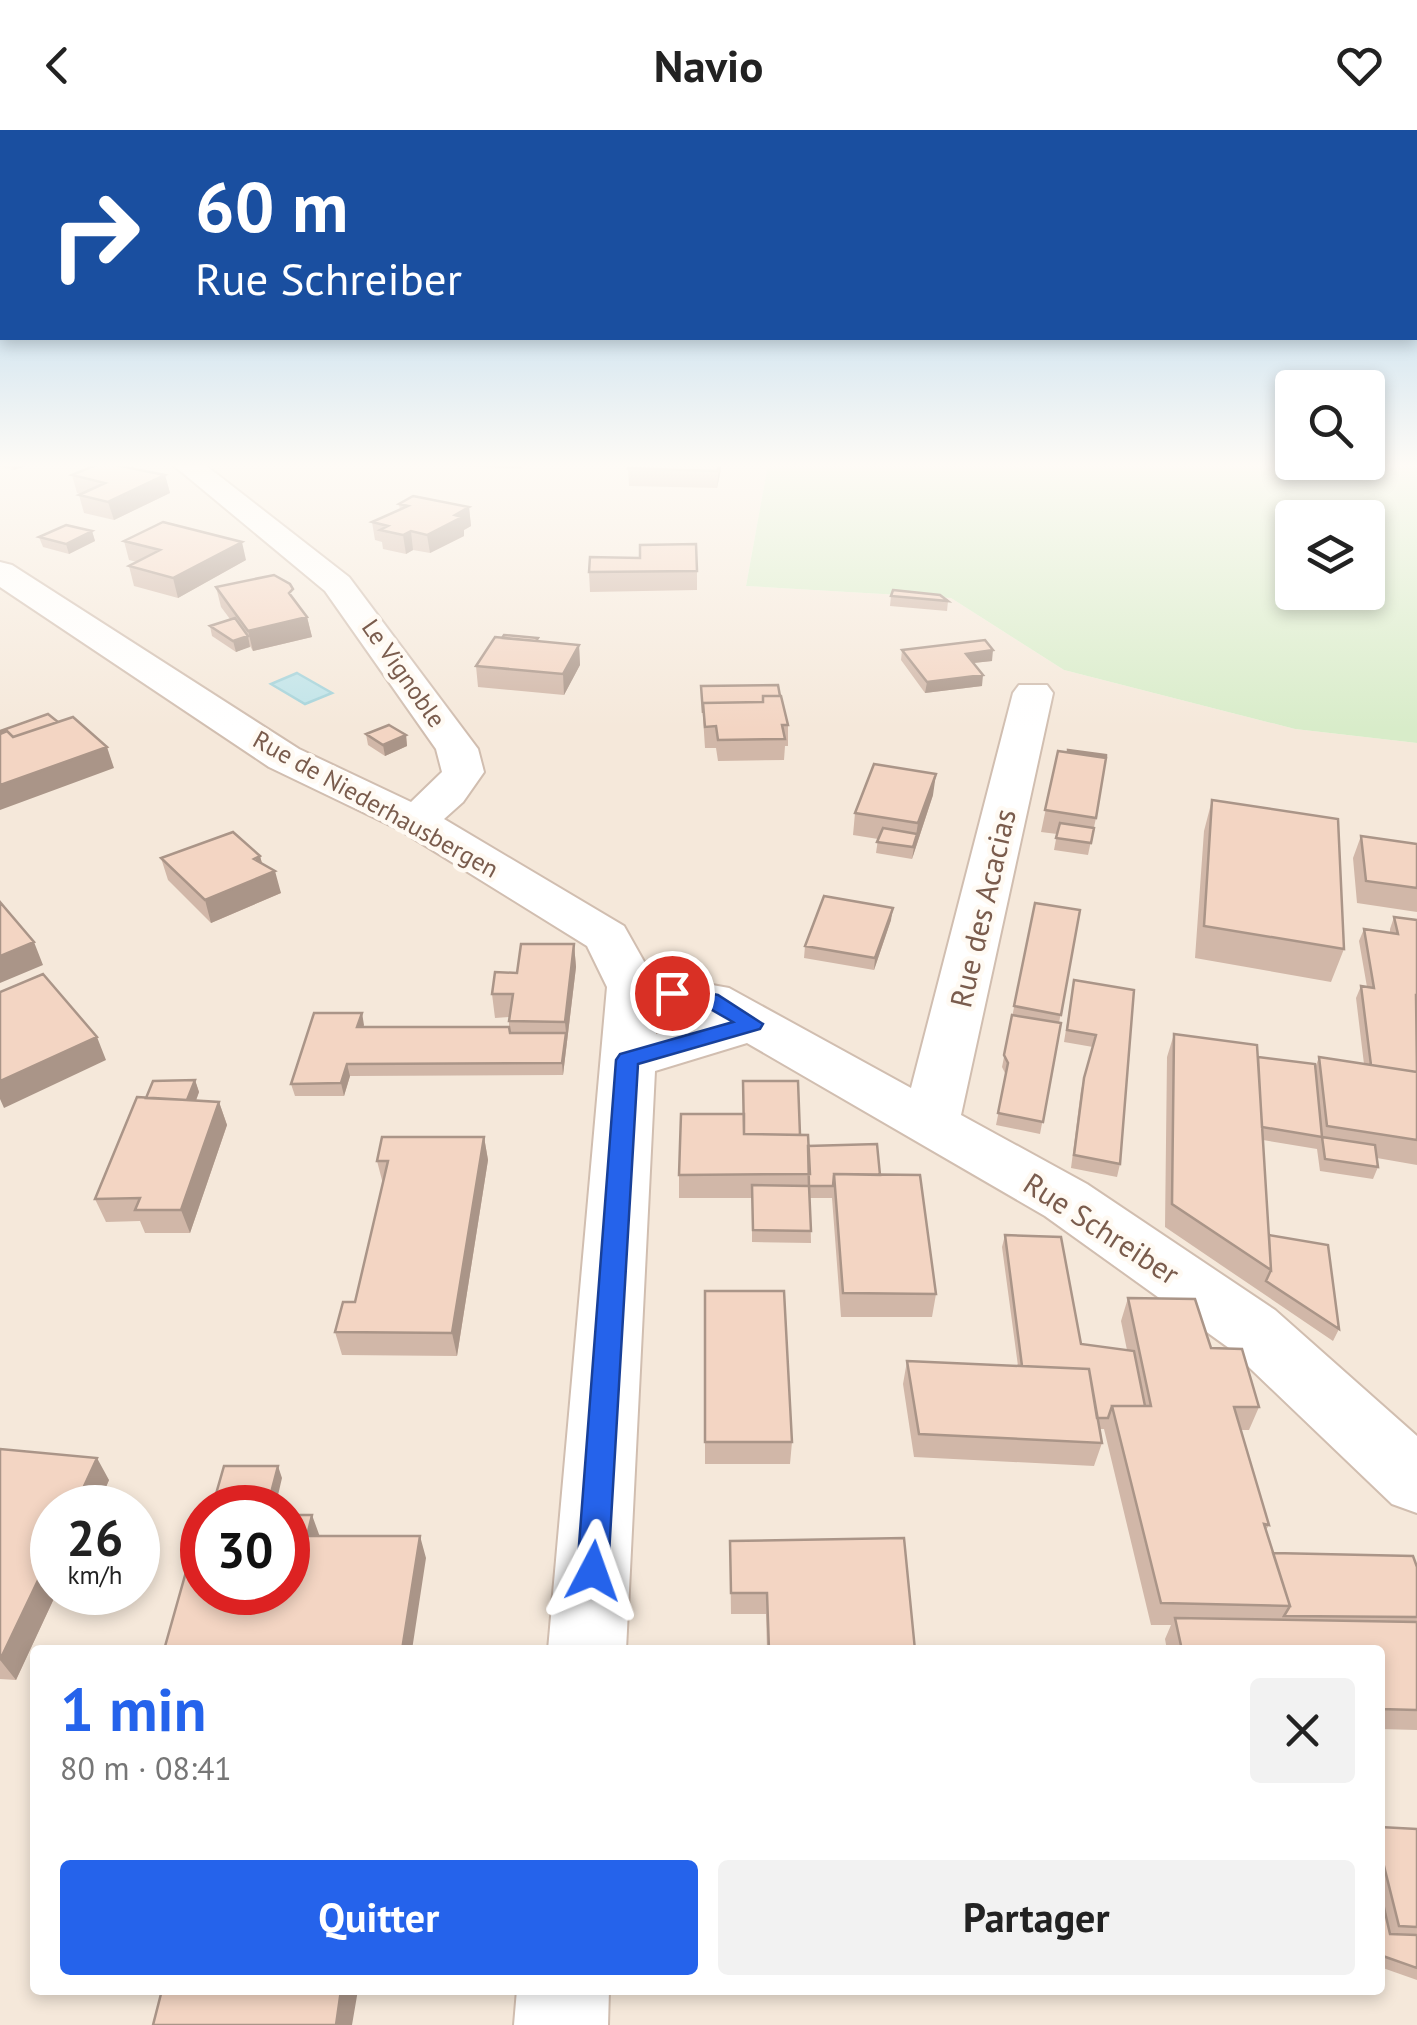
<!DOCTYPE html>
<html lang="fr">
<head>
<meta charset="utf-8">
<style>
	:root { --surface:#fff; --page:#f2f2f2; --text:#222; --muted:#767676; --accent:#2563eb }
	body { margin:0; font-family:"PT Sans",sans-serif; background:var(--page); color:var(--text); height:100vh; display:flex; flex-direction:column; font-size:38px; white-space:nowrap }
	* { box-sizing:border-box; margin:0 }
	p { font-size:32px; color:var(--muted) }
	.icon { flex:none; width:55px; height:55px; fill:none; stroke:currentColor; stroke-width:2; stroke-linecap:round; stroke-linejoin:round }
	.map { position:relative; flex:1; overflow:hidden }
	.details { position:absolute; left:30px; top:1515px; width:1355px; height:350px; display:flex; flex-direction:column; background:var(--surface); border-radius:10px; box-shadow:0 5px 15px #0003 }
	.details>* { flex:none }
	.guide { position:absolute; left:0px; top:0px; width:1418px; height:210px; box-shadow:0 5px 15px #0003; background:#1a4fa0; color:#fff; overflow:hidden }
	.tools { position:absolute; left:1275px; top:240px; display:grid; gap:20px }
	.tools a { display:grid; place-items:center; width:110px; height:110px; border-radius:10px; background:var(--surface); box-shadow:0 5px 15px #0003; font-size:50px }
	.speed { position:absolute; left:30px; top:1355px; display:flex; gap:20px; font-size:50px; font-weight:700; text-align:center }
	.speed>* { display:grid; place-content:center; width:130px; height:130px; border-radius:50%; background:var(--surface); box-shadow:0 5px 15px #0003; line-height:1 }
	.speed small { font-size:25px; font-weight:400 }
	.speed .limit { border:15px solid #d22; background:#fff; color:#111 }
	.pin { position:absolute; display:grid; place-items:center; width:85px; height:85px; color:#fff; margin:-42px; border:5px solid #fff; border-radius:50%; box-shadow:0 2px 10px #0007 }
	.me { position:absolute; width:110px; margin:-55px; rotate:4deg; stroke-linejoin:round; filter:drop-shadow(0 0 8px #0008) }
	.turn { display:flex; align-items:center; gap:35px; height:210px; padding:0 30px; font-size:45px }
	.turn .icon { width:130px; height:130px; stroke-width:2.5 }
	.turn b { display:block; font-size:70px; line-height:85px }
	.round { display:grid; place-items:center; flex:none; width:105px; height:105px; border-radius:10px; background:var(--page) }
	.overview { display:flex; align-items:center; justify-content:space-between; height:170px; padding:0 30px }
	h1 { font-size:60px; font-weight:800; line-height:75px; color:var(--accent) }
	.action { display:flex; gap:20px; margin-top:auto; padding:20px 30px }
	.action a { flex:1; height:115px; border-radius:10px; background:var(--accent); color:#fff; font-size:40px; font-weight:800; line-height:115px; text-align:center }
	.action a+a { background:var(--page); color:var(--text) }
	header { display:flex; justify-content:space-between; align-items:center; height:130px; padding:0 30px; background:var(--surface); font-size:45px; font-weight:800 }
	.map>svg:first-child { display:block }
	.residential { fill:#f5e8da; fill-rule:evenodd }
	.green { fill:#d8ecc9; fill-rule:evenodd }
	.water { fill:#bfe3e8; stroke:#a5d3da; stroke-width:2.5 }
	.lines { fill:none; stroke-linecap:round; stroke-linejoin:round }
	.minor-casing { stroke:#d1beb0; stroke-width:4 }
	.minor { fill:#fff; fill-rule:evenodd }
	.wall { fill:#d1b7a8 }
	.shaded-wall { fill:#aa9588 }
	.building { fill:#f3d5c3; stroke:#aa9588; stroke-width:2.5 }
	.route { fill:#2563eb; stroke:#184099; stroke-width:2.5 }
	.labels { text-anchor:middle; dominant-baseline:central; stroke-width:9; stroke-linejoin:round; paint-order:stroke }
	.far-street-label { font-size:25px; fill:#7a5c4d; stroke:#fffaf3 }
	.street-label { font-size:30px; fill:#7a5c4d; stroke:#fffaf3 }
</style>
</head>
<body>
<header><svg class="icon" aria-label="back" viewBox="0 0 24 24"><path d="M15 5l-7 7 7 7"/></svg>Navio<svg class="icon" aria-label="heart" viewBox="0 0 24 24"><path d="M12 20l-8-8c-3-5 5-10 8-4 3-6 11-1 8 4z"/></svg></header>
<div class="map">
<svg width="1417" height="1895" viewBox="0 0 1417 1895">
	<rect width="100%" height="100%" fill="#fdf6ec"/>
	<path class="residential" d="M0,334H768L746,456L951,468L1064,540L1295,599L1417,613V1895H0ZM52,1378H138V1462H52ZM202,1378H288V1462H202ZM35,1520H1380V1860H35Z"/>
	<path class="green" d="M768,334H1417V613L1295,599L1064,540L951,468L746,456ZM1292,388H1368V462H1292Z"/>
	<path class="water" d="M297,543L332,563L305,574L271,554Z"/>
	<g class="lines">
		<defs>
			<path id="minor" d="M172,334H204L349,447L478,619L484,642L463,672L444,689L624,796L651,844L729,858L911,958L1013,563L1019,555H1047L1053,563L961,985L1087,1054L1275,1180L1417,1306V1383L1392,1374L1229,1218L1045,1086L747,913L655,941L626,1520H548L607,857L587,816L400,700L269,637L0,457V432L12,435L299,619L411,672L442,642L436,619L325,461ZM658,877L706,890L656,904Z
				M517,1860H609L608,1895H514Z"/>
		</defs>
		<use href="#minor" class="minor-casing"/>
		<use href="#minor" class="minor"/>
	</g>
	<path class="wall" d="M0,334H31L14,340L0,337Z
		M458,334H523L521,339L458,336Z
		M628,338L721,339L717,358L629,356Z
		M72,345H165L170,363L114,390L84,383L79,365L80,364L77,363Z
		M399,374L469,377L471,396L464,400V406L430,423L413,420L406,424L383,419L382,412L375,410L372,392L400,380Z
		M92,401L95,411L69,424L43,417L39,407Z
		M124,411L246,430L178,468L134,456L129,436L137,432L129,430Z
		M697,441V460L590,462L589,442Z
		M216,457L296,472L307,487L312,507L253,521L250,516L236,522L212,506L210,496L230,489L221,477Z
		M891,466L948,471L947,481L890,476Z
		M538,508V511L579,515L580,535L564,565L478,557L476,536Z
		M902,520L992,531L973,533L982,556L925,563L901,530Z
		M701,556L780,566L788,595V616H785L784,630L718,631L716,618H705Z
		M366,604L406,605L407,616L385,626L368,615Z
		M1058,621L1096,688L1088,725L1054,720L1057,704L1041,702Z
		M933,665L912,729L876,723L878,709L853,705L855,683Z
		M1212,670L1344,819L1331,852L1195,828L1204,701Z
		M1361,706L1417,714V782L1357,773L1353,728Z
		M260,726L262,733L281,763L211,793L168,750L161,728Z
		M1035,773L1080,780L1059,893H1061L1040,1004L996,995L1006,945L1002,937Z
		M1394,787L1417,790V1035L1377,1028L1378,1037L1373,1049L1320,1041L1317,1019L1263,1010L1269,1105L1339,1199L1333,1211L1165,1097L1167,927L1174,904L1258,927L1315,938L1319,927L1364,934L1356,868L1361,856L1367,857L1359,811L1364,799L1390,803V799Z
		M891,790L874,840L804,828L805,816Z
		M574,814L576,837L563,945L350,946L344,966H295L291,954L362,883L363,897H509V887L495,888L492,864L517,843Z
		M1074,850L1134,860L1120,1034L1117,1047L1071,1038L1081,960L1093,917L1064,912Z
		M195,950L199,962L196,970L219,972L227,995L190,1103H145L140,1091L106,1092L95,1069L146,968Z
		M800,1005L808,1016L880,1045L936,1164L932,1187H841L832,1068H810L811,1113L752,1112V1068H679V1045Z
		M484,1007L488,1030L457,1226L342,1225L335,1202L355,1172L383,1054L377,1031Z
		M1005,1105L1081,1214L1127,1220L1121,1191L1128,1168L1211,1218L1259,1277L1249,1300H1241L1269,1395L1266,1400L1273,1423L1417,1437V1600L1380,1599V1520H1167L1165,1509L1171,1495H1151L1104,1299H1099L1102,1313L1094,1336L914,1327L903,1254L907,1231L1018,1236L1002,1117Z
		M705,1161L792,1312L790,1334H705Z
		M0,1319L109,1350L97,1378H52V1462H57L16,1550L0,1549Z
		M730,1411L915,1520H767L766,1484H731Z
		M1380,1697L1417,1699V1850L1380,1837Z"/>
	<path class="shaded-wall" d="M12,334H31L14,340Z
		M719,334H721V339L717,358Z
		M165,345L170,363L114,390L108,372Z
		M469,377L471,396L464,400V406L430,423L427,405Z
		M92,401L95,411L69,424L66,414Z
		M411,401L413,420L406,424L403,405Z
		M242,412L246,430L178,468L173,448Z
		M307,487L312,507L253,521L248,501Z
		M248,506L250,517L236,522L233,511Z
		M579,515L580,535L564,565L563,544Z
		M993,520L992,531L964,534L966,524Z
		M983,545L982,556L925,563L927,552Z
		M406,605L407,616L385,626L383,615Z
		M107,617L114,638L0,680V655Z
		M936,644L933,665L912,729L918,693Z
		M260,726L265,745L275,741L281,763L211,793L205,770Z
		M893,778L891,790L874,840L875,828Z
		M34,812L43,835L0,853V826Z
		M574,814L576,837L563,945L562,933L566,903L565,892Z
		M362,883L364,895L360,909L357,897Z
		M97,907L106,930L4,978L0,969V951Z
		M347,934L350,946L344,966L341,953Z
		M195,950L199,962L189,990L184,978Z
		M219,972L227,995L190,1103L181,1080Z
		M484,1007L488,1030L457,1226L452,1203Z
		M97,1328L109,1350L97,1378H74Z
		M278,1336L282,1348L275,1378H267Z
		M312,1385L320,1407L307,1406Z
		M420,1406L426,1428L412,1520H402Z
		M52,1421V1462H57L16,1550L0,1530Z
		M341,1860H358L352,1895H336Z"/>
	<path class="building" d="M98,334H110L165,345L108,372L79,365L105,353L72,345Z
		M630,334H719L717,341L628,338Z
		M413,366L469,377L455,385L462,387L427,405L411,401L403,405L380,400L388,396L372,392L408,376L399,374Z
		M163,392L242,412L173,448L129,436L160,420L124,411Z
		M66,395L92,401L66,414L39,407Z
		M696,414L697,441L589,442L590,427L640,428V415Z
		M274,445L290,454L293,459L289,463L307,487L248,501L216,457Z
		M893,460L940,465L948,471L891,466Z
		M235,488L248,506L233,511L210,496Z
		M504,505L538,508L536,511L502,508Z
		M495,507L579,515L563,544L476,536Z
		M985,510L993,520L966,524L983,545L927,552L902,520Z
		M778,555L780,566H763V572L703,573V583L701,556Z
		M763,566H781L788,595H782L785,609L718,610L716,596L705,597L703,573L763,572Z
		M48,584L58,592L13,607L7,601L2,603L0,601Z
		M73,587L107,617L0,655V604L7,601L13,607Z
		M389,595L406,605L383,615L366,604Z
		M1068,620L1106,625V627L1068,622Z
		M1058,621L1106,628L1096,688L1045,680Z
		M874,634L936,644L918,693L855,683Z
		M1212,670L1338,689L1344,819L1204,796Z
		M1060,693L1094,698L1091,713L1056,708Z
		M883,698L917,704L913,717L877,712Z
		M233,702L260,726L254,729L275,741L205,770L161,728Z
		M1361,706L1417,714V758L1366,751Z
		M824,766L893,778L875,828L805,816Z
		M0,772L34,812L0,826Z
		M1035,773L1080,780L1061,885L1014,876Z
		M1394,787L1417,790V865H1416L1417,942L1371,935L1361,856L1374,858L1364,799L1398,804Z
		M521,814H574L565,892L509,891L513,864H492L495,842L517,843Z
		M43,844L97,907L0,951V862Z
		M1074,850L1134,860L1120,1034L1074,1025L1084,948L1096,905L1067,900Z
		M314,883H362L357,897H509L510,903H566L562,933L347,934L341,953L291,954Z
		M1012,885L1061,893L1043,992L998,983L1008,933L1004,925Z
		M1174,904L1257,915L1271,1140L1172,1074Z
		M1258,927L1315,934L1322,1007L1262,997Z
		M1319,927L1417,942V1010L1327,996Z
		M195,950L187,970L146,968L153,951Z
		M743,951H798L800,1005L744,1004Z
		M137,967L219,972L181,1080H135L140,1068L95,1069Z
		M681,984H744V1004L808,1005L810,1044L679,1045Z
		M382,1007H484L452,1203L335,1202L343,1172H355L388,1031H377Z
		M1322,1007L1375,1015L1378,1037L1325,1029Z
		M877,1014L880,1045L834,1044L833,1056H809L808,1016Z
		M834,1044L920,1045L936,1164L843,1163Z
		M752,1055L809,1056L811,1101L753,1100Z
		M1005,1105L1061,1107L1081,1214L1134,1221L1145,1276H1112L1108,1288H1097L1089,1239L1022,1236Z
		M1269,1105L1328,1115L1339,1199L1266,1151L1271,1140Z
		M705,1161H784L792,1312H705Z
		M1128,1168L1195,1169L1211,1218L1242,1219L1259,1277H1234L1269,1395L1264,1394L1290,1476L1161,1473L1112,1276H1151Z
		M907,1231L1089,1239L1102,1313L919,1304Z
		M0,1319L97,1328L74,1378H52V1421L0,1530Z
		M224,1336H278L267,1378H212Z
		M202,1385V1462H288V1385H312L307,1406H420L402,1520H164Z
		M904,1408L915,1520H769L767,1463H731L730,1411Z
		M1273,1423L1413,1426L1417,1437V1487L1284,1486L1290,1476Z
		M1175,1488L1417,1492V1580L1380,1579V1520H1182Z
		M1380,1697L1417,1699V1797L1399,1796L1380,1720Z
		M1380,1760L1390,1804L1417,1805V1838L1380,1825Z
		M162,1860H341L336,1895H153Z"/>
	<linearGradient id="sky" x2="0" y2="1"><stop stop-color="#97c7e8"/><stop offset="0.56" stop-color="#fefbf6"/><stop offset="1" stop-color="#fefbf6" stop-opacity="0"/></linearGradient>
	<rect width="1417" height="599" fill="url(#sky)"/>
	<path class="route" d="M672,856L718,865L763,894L760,899L638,934L608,1441L604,1452L593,1456L582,1452L577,1441L616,930L620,924L733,892L705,876L664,868V858Z"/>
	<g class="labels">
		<g class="far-street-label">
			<text transform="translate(404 543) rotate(55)">Le Vignoble</text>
			<text transform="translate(376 674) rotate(29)">Rue de Niederhausbergen</text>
		</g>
		<g class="street-label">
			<text transform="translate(982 778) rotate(-77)">Rue des Acacias</text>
			<text transform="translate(1102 1098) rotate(33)">Rue Schreiber</text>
		</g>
	</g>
</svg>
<div class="tools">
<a><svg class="icon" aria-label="search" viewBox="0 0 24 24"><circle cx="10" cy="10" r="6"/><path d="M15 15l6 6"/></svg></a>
<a><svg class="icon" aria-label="layers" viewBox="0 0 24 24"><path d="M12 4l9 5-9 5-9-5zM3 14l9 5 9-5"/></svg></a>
</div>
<div class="speed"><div>26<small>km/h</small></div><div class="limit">30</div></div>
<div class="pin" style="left:672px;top:863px;background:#d93025"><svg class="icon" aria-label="arrive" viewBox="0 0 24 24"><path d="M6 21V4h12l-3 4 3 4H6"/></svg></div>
<svg class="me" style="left:593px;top:1441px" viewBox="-20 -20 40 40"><path d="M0-17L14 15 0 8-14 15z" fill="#2563eb" stroke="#fff" stroke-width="4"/></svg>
<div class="guide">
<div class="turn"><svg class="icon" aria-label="right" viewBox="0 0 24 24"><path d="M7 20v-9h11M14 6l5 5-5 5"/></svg><div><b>60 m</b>Rue Schreiber</div></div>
</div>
<section class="details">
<div class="overview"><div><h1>1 min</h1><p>80 m · 08:41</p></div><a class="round"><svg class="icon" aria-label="close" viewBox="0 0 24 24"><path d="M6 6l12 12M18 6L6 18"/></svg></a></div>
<div class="action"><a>Quitter</a><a>Partager</a></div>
</section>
</div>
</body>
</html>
